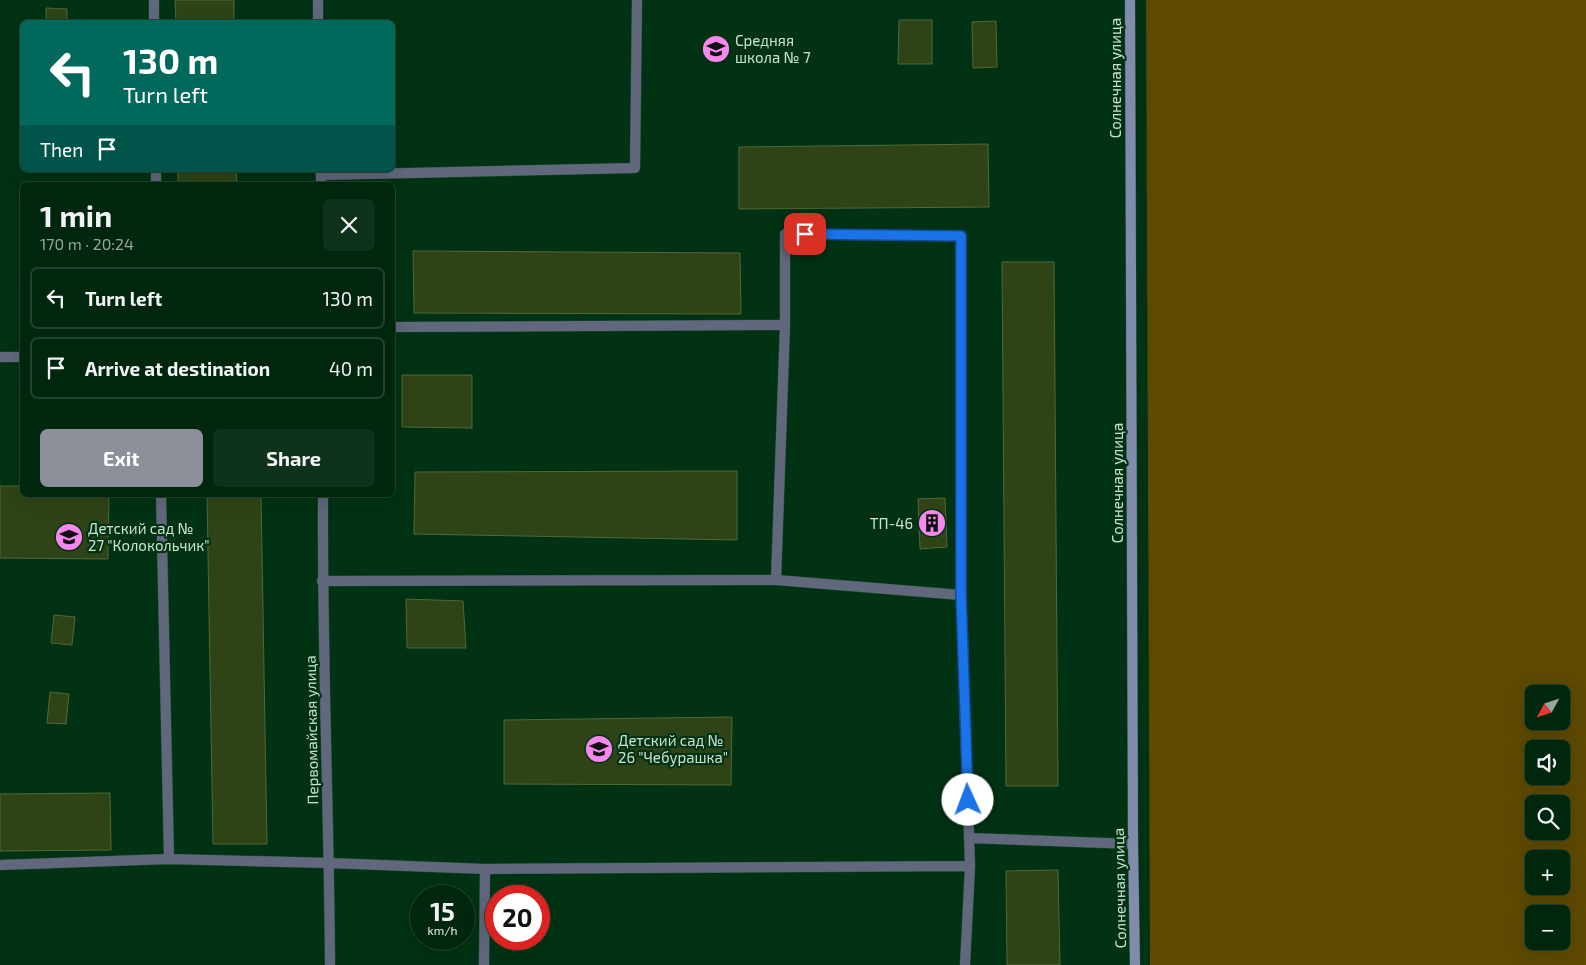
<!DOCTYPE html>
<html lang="en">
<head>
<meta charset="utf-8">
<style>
	:root { --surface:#01260e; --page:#0f321c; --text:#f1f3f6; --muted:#96a59e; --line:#23432e; --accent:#8c9099 }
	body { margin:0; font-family:"Exo 2",sans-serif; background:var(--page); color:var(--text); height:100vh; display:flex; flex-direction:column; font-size:19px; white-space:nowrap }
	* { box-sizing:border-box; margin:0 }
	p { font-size:16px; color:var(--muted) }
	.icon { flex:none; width:28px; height:28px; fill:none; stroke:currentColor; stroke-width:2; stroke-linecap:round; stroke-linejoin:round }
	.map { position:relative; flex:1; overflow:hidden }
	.side { position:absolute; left:20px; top:182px; width:375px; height:315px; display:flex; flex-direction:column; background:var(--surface); border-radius:8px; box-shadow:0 5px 20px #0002,0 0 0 1px var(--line) }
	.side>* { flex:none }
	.guide { position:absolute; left:20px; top:20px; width:375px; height:152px; border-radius:8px; box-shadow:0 5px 20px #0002,0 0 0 1px var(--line); background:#00695c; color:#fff; overflow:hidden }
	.needle { width:32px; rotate:230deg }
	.buttons { position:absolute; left:1525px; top:685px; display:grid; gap:10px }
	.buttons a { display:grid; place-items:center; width:45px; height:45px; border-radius:8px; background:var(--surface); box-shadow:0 5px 20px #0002,0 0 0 1px var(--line); font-size:25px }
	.speed { position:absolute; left:410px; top:885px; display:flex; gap:10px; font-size:25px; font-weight:700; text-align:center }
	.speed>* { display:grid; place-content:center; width:65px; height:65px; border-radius:50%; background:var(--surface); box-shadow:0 5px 20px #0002,0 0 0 1px var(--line); line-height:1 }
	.speed small { font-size:12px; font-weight:400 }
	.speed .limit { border:8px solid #d22; background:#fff; color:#111 }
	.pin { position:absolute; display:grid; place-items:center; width:42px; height:42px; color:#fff; margin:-21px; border-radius:10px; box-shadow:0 2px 8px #0006 }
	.me { position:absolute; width:55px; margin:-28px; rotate:358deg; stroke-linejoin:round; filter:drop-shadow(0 0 4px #0008) }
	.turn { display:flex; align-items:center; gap:18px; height:105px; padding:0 20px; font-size:22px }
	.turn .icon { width:65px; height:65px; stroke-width:2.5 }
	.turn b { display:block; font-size:35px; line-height:42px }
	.then { display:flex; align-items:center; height:48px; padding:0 20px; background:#0003; gap:10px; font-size:19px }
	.round { display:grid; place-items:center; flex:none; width:52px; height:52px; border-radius:8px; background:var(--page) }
	.summary { display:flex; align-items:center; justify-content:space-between; height:85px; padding:0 20px }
	h1 { font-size:30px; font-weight:700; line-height:38px }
	.action { display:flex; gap:10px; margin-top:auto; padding:10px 20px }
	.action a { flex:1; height:58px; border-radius:8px; background:var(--accent); color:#fff; font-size:20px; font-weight:700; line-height:58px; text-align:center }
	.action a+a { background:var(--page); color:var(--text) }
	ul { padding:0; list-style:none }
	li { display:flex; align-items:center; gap:15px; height:62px; margin:0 10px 8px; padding:0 10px; border:2px solid var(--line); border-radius:8px }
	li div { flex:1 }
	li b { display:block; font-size:19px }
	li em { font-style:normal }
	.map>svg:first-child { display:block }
	.green { fill:#5d4900; fill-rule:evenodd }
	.building { fill:#2f4416; stroke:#51683a }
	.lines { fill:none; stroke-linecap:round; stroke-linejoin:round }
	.lane-casing { stroke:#214e31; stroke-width:11 }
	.street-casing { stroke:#214e31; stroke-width:11 }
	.secondary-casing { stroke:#214e31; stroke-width:11 }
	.lane { stroke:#61687d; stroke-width:10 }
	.street { stroke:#61687d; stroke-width:10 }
	.secondary { stroke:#818cad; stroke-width:10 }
	.route-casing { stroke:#114b97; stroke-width:12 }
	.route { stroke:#1a73e8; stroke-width:9 }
	.labels { text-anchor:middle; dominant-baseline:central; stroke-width:4.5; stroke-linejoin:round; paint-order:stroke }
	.poi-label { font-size:15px; fill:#cae3ce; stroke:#013213; text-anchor:start }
	.street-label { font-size:15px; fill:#cae3ce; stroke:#013213 }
</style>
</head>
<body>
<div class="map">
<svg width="1586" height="965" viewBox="0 0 1586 965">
	<rect width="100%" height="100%" fill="#013213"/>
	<path class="green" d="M1146,0H1586V965H1150ZM1534,694H1561V721H1534ZM1534,749H1561V776H1534ZM1534,804H1561V831H1534ZM1534,859H1561V886H1534ZM1534,914H1561V941H1534Z"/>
	<path class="building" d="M175,0H234V22H176Z
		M46,8L67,9V22H46Z
		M899,20H932V64H898Z
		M996,21L997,67L973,68L972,22Z
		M988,144L989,207L739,209V147Z
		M178,170H236L237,185H178Z
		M413,251L740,253L741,314L414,313Z
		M1002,262H1054L1058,786H1006Z
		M402,375H472V428L402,427Z
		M737,471V540L414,534L415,472Z
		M0,486H22V495H109L108,559L0,558Z
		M207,495H261L267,844H213Z
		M945,498L947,547L920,549L918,499Z
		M406,599L463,601L466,648H407Z
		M54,615L75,617L72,645L51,643Z
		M50,692L69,694L66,724L47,723Z
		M732,717L731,785L504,784V720Z
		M110,793L111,850L0,851V794Z
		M1058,870L1060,965H1007L1006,871Z"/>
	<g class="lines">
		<defs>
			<path id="lane" d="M154,0V22
				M156,170V185
				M321,175L635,168L637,0
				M392,327L785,325
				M0,357H22
				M322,581L776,580
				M961,595L776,580L785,325V234L961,236V595L970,866L965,965
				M969,838L1133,844
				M169,859L329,863L485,869L970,866
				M0,865L169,859L161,495
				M484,965L485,869"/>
			<path id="street" d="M318,0V22
				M321,170V185
				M323,495C322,652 329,808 330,965"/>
			<path id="secondary" d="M1130,0L1133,844L1135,965"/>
		</defs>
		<use href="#lane" class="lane-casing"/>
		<use href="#street" class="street-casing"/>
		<use href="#secondary" class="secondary-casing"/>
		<use href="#lane" class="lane"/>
		<use href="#street" class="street"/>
		<use href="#secondary" class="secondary"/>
	</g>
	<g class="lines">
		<defs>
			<path id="route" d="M805,234L961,236V595L968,800"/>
		</defs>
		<use href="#route" class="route-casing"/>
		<use href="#route" class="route"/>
	</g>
	<defs>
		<symbol id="school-disc" viewBox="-11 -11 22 22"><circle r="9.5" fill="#f688ed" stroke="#013213"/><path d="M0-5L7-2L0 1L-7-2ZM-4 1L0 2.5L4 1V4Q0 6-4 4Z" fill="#111"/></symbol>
		<symbol id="building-disc" viewBox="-11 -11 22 22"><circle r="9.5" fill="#f688ed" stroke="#013213"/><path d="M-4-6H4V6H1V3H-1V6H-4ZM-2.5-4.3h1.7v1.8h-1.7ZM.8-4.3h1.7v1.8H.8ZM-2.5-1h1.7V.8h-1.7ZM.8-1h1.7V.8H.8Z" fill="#111"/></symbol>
	</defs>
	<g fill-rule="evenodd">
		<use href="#school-disc" x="700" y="33" width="32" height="32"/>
		<use href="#building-disc" x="916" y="507" width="32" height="32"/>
		<use href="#school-disc" x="53" y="521" width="32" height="32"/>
		<use href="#school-disc" x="583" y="733" width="32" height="32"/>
	</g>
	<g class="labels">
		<g class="poi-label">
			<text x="735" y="40">Средняя<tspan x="735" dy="17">школа № 7</tspan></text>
			<text x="913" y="523" text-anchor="end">ТП-46</text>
			<text x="88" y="528">Детский сад №<tspan x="88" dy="17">27 "Колокольчик"</tspan></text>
			<text x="618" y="740">Детский сад №<tspan x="618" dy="17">26 "Чебурашка"</tspan></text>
		</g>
		<g class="street-label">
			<text transform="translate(1115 78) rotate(-90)">Солнечная улица</text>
			<text transform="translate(1117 483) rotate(-90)">Солнечная улица</text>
			<text transform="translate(311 730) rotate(-91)">Первомайская улица</text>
			<text transform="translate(1119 888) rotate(-91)">Солнечная улица</text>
		</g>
	</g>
</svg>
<div class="buttons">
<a><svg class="needle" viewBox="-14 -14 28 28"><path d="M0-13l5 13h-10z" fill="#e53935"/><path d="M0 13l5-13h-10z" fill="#96a59e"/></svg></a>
<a><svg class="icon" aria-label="sound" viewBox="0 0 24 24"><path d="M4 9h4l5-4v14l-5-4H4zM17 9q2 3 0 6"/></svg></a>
<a><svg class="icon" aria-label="search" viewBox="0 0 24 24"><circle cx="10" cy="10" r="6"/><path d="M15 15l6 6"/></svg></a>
<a>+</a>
<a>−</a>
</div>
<div class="speed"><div>15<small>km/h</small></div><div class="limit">20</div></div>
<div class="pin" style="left:805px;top:234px;background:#d93025"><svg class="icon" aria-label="arrive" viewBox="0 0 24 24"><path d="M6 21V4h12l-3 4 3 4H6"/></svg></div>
<svg class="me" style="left:968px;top:800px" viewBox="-20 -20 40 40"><circle r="19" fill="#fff"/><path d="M0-13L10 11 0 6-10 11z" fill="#1a73e8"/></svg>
<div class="guide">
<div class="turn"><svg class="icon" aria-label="left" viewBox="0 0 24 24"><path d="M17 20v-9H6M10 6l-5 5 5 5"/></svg><div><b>130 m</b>Turn left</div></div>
<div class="then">Then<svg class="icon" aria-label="arrive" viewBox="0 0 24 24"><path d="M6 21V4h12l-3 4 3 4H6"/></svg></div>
</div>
<section class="side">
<div class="summary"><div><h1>1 min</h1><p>170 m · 20:24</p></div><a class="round"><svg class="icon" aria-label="close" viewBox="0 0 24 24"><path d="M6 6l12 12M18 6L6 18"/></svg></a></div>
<ul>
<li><svg class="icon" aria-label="left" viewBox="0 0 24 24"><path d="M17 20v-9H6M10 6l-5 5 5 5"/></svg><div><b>Turn left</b></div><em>130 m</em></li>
<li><svg class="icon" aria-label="arrive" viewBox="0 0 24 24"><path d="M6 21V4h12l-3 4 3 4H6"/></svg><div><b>Arrive at destination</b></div><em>40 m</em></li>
</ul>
<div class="action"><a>Exit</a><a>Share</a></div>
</section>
</div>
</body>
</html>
